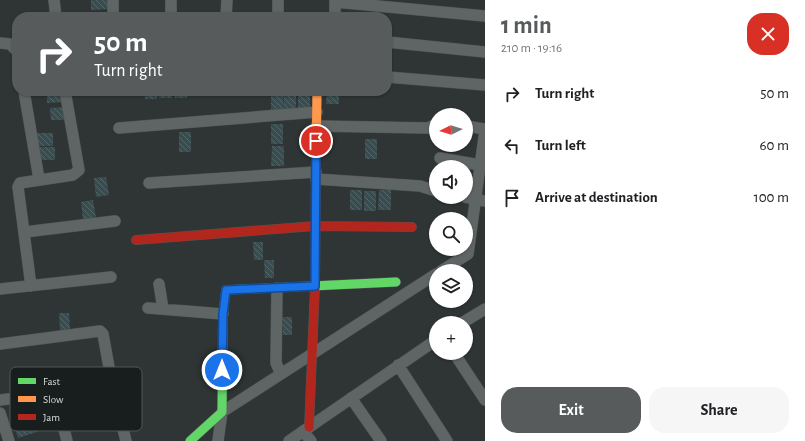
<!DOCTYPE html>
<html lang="en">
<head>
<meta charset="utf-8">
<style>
	:root { --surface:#fff; --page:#f6f6f6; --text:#202124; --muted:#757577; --accent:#575b5c }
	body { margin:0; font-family:"Alegreya Sans",sans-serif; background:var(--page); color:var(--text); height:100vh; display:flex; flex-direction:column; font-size:15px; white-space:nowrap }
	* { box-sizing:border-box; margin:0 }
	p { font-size:13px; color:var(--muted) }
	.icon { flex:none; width:22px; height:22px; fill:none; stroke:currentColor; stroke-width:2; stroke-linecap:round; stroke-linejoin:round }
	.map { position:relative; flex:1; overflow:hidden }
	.drawer { display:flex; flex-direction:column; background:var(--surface); width:320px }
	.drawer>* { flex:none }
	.banner { position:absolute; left:12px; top:12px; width:380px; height:84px; border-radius:16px; box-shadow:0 1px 3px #0004; background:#575b5c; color:#fff; overflow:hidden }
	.needle { width:26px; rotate:265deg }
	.controls { position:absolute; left:429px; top:108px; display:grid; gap:8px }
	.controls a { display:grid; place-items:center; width:44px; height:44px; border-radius:50%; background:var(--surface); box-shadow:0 1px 3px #0004; font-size:20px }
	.pin { position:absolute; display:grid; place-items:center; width:34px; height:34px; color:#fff; margin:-17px; border:2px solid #fff; border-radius:50%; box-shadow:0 1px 4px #0007 }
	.me { position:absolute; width:44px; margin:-22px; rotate:0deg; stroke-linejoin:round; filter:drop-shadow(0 0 3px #0008) }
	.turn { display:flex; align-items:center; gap:14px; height:84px; padding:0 16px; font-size:18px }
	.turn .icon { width:52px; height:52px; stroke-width:2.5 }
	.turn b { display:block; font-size:28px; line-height:34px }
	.round { display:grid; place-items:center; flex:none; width:42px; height:42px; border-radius:16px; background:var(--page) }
	.summary { display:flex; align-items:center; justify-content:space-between; height:68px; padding:0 16px }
	h1 { font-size:24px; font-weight:700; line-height:30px; color:var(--accent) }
	.action { display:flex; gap:8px; margin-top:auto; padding:8px 16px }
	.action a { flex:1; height:46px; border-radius:16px; background:var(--accent); color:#fff; font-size:16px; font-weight:700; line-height:46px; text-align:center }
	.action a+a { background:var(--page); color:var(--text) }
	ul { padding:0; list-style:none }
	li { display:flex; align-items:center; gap:12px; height:52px; padding:0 16px }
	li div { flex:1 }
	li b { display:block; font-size:15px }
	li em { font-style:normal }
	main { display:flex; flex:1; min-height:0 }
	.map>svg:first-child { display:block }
	.building { fill:url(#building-back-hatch) }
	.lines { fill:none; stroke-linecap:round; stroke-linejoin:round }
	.street-casing { stroke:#4c5352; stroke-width:12 }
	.fast-casing { stroke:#4c5352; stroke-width:10 }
	.slow-casing { stroke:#4c5352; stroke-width:10 }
	.jam-casing { stroke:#4c5352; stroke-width:10 }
	.street { stroke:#5f6564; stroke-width:11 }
	.fast { stroke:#63d668; stroke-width:9 }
	.slow { stroke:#ff974d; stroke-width:9 }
	.jam { stroke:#b3261e; stroke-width:9 }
	.route-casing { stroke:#114b97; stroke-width:10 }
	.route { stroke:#1a73e8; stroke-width:7 }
	.key { fill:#181e1d; stroke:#515756; stroke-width:1 }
	.key-label { font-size:11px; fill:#d5dddc }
</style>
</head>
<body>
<main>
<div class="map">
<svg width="485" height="441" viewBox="0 0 485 441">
	<defs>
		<pattern id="building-back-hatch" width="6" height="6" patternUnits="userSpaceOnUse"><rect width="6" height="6" fill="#394d50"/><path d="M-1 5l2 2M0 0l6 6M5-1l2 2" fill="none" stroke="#556669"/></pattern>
	</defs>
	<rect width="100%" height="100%" fill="#2e3534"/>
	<path class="building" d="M91,0H107V9L91,10Z
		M47,91H63V102L47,103Z
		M145,91H157V99H145Z
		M159,91H172V98H159Z
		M175,91H187V98H175Z
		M271,91H283V111L271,110Z
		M284,91H296V111H283Z
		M298,91H310V110L298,109Z
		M327,91H339V104H326Z
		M66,107V120H51L50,108Z
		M271,124H283V144H271Z
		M179,132H191V152H179Z
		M37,133H53V146H37Z
		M365,139H377V159H365Z
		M272,146H284V166H271Z
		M39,147H55V160H39Z
		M106,177L109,195L96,197L94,178Z
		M350,190H362V210H350Z
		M379,190H391V210H378Z
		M364,191H376V211H364Z
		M93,200L96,218L83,220L81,202Z
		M253,242H263V260H254Z
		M264,260H274V278H265Z
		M59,313H69L70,330L60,331Z
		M282,317H292V335H283Z
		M33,418L37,432L18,438L13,424Z"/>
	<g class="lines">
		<defs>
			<path id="street" d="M54,0L56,17
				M335,2L485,16
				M113,17V0
				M171,17V0
				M226,17L227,0
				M278,17V0
				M335,17V0
				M387,42L485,52
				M0,43L10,44L17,51
				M387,77L485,85
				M24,91L39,179
				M316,126L428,128L436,124
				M466,126L485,129
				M119,128L317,112
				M440,158L480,165
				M316,179L420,186L436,191
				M149,183L316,172
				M465,197L485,201
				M25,232L115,221
				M441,271L468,254L485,130
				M159,284L163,309
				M31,286L18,187L20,183L73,175L79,170L65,91
				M277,288L276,363L281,374
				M0,289L111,277
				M148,308L223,314
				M462,323L485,309
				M0,344L100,331L103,334L112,384
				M454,353L485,400
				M398,365L447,441
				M55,393L112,384L126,441
				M351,398L381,441
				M0,400L55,393L67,441
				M0,413L9,441
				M303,431L311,441
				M218,441L222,412L436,274
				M289,441L436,340"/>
			<path id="fast" d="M190,441L222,412L223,314L226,290L396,282"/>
			<path id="slow" d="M316,157L317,91"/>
			<path id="jam" d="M136,240L315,226L412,227
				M309,427L315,286L316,157"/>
		</defs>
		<use href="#street" class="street-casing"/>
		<use href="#fast" class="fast-casing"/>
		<use href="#slow" class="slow-casing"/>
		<use href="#jam" class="jam-casing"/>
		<use href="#street" class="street"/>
		<use href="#fast" class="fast"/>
		<use href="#slow" class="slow"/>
		<use href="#jam" class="jam"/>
	</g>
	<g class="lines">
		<defs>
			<path id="route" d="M222,370L223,314L226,290L315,286L316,141"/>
		</defs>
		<use href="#route" class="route-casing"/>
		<use href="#route" class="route"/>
	</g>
	<rect x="10" y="367" width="132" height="64" rx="6" class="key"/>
	<rect x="18" y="378" width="18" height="6" fill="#63d668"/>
	<rect x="18" y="396" width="18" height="6" fill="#ff974d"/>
	<rect x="18" y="414" width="18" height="6" fill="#b3261e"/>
	<g class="key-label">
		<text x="43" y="385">Fast</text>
		<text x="43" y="403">Slow</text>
		<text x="43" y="421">Jam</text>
	</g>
</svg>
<div class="controls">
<a><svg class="needle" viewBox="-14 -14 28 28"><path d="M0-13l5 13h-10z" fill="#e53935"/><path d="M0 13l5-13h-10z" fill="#757577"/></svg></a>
<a><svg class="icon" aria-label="sound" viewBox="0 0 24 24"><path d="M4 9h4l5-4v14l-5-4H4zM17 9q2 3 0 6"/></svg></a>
<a><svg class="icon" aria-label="search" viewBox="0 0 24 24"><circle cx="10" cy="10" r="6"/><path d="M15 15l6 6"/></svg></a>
<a><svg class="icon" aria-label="layers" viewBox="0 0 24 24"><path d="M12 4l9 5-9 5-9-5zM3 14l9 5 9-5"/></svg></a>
<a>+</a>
</div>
<div class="pin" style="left:316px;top:141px;background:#d93025"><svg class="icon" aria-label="arrive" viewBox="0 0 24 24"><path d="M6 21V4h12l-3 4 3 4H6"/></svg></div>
<svg class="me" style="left:222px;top:370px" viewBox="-20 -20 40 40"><circle r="17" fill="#1a73e8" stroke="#fff" stroke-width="3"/><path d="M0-11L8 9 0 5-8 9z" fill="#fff"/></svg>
<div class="banner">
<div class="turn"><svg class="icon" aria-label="right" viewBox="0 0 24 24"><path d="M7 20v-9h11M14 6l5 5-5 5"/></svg><div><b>50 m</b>Turn right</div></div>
</div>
</div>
<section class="drawer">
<div class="summary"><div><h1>1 min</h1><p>210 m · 19:16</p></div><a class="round" style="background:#d93025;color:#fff"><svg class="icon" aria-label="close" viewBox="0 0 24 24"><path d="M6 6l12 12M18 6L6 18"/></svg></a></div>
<ul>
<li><svg class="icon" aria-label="right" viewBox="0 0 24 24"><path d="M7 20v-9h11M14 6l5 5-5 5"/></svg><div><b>Turn right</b></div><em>50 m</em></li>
<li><svg class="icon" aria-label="left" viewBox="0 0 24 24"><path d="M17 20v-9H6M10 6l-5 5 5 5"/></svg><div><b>Turn left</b></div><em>60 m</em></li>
<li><svg class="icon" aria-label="arrive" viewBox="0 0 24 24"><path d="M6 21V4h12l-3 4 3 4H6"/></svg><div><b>Arrive at destination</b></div><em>100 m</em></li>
</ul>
<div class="action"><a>Exit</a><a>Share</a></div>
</section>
</main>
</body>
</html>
